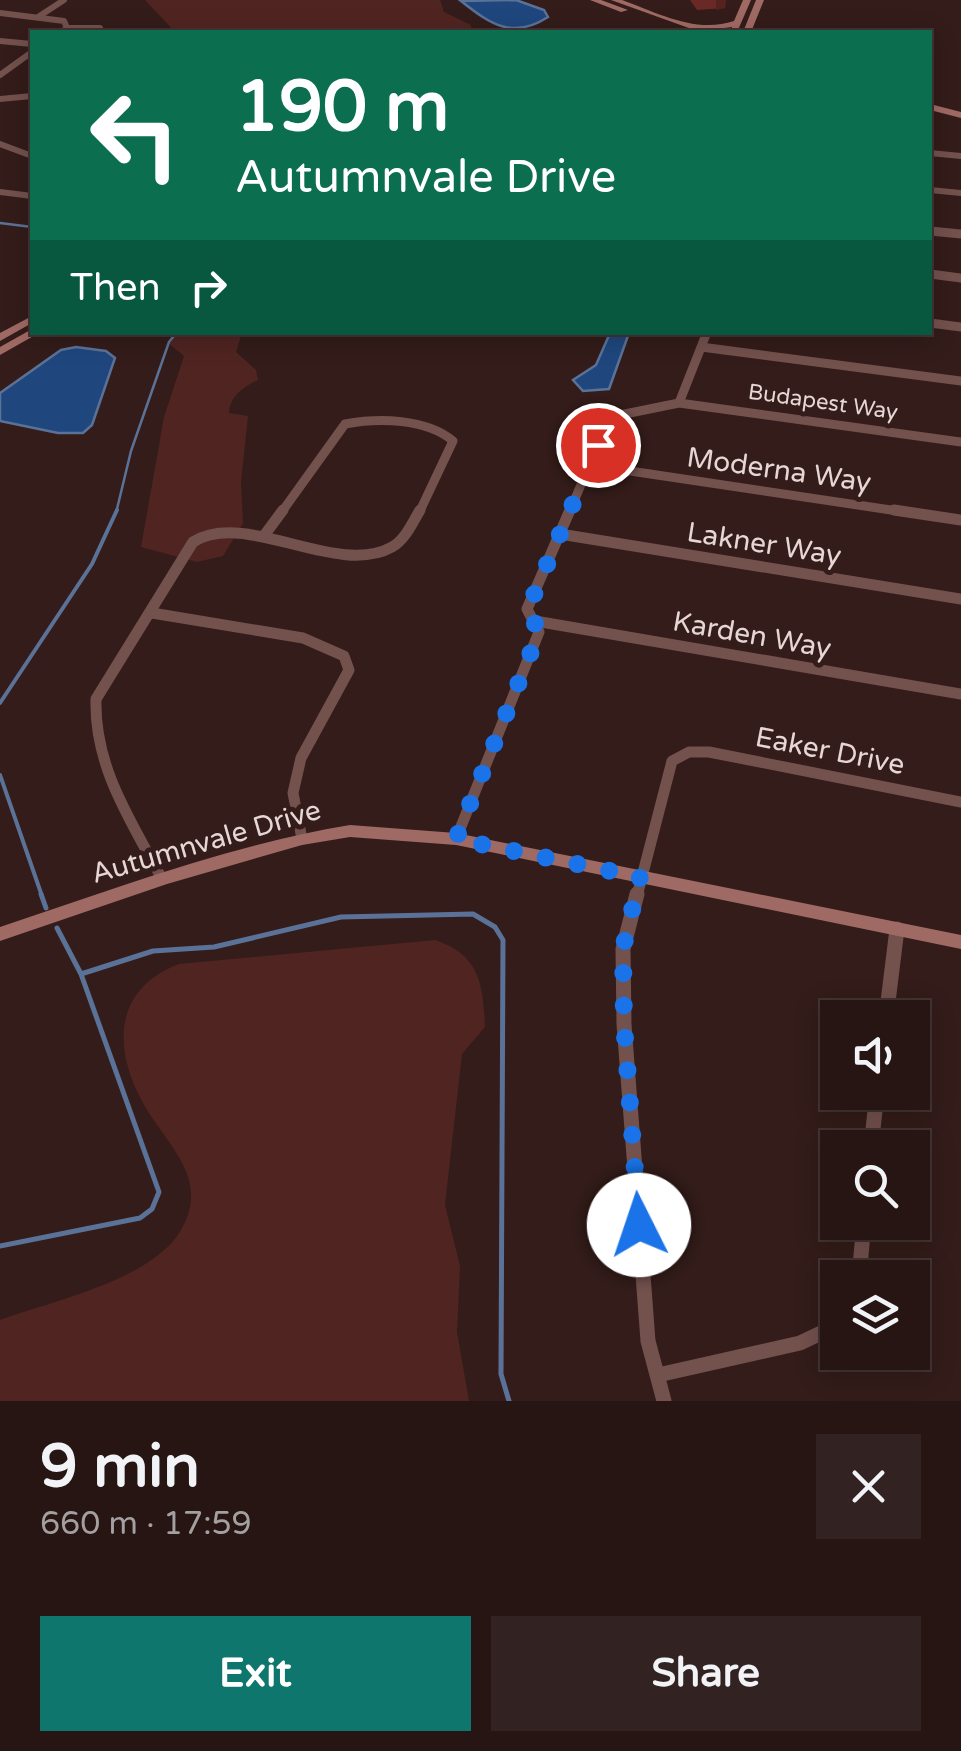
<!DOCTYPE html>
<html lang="en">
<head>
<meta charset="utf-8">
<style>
	:root { --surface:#261513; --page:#322221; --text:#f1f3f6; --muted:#a49fa0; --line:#423433; --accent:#0f766e }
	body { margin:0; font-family:"Varela Round",sans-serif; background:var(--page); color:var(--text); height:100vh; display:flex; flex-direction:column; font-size:38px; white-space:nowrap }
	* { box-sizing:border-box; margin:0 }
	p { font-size:32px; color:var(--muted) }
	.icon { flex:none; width:55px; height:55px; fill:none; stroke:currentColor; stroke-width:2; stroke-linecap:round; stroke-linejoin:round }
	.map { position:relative; height:1401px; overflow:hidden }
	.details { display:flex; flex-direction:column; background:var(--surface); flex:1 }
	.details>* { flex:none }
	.hud { position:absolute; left:30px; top:30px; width:902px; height:305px; border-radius:0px; box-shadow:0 5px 25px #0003,0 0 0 2px var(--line); background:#0b6e4f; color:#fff; overflow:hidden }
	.tools { position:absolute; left:820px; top:1000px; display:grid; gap:20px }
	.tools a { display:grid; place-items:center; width:110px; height:110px; border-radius:0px; background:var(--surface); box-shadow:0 5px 25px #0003,0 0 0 2px var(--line); font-size:50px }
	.pin { position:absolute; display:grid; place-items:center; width:85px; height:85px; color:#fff; margin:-42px; border:5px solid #fff; border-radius:50%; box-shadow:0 2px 10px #0007 }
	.me { position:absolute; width:110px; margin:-55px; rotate:356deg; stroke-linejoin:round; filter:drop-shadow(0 0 8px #0008) }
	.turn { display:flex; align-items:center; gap:35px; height:210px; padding:0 40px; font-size:45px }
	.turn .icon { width:130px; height:130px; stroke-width:2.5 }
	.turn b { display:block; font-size:70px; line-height:85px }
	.then { display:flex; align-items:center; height:95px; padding:0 40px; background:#0003; gap:20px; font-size:38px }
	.round { display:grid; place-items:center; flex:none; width:105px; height:105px; border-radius:0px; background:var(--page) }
	.head { display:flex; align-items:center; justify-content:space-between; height:170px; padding:0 40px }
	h1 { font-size:60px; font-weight:800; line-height:75px }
	.button { display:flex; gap:20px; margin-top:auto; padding:20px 40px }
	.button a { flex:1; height:115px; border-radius:0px; background:var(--accent); color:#fff; font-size:40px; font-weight:800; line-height:115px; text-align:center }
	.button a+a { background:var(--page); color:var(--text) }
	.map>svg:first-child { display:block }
	.green { fill:#502421 }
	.water { fill:#1f477e; stroke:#5b7298; stroke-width:2.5 }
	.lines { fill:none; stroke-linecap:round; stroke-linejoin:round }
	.stream-far2 { stroke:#5b7298; stroke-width:2.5 }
	.stream-far1 { stroke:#5b7298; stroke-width:4 }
	.stream { stroke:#5b7298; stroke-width:5 }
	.street-far3 { stroke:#73514d; stroke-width:6 }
	.street-far2 { stroke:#73514d; stroke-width:9 }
	.street-far1 { stroke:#73514d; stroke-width:11 }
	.street { stroke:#73514d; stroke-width:15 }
	.secondary { fill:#a06a64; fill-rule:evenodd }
	.wall { fill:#692a25 }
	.shaded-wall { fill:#55221e }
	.route { stroke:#1a73e8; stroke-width:18; stroke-dasharray:0 32.4 }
	.labels { text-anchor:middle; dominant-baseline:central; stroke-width:10; stroke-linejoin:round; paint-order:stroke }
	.far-street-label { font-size:22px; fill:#e6d6d4; stroke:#331c19 }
	.street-label { font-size:28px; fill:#e6d6d4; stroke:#331c19 }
</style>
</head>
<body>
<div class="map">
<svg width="961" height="1401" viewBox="0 0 961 1401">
	<rect width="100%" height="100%" fill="#331c19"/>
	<path class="green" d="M145,0H440L444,12L471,25V32H175Z
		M177,333H242L236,352L256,370L258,380C243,387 230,396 229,413L248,416L241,482L243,523L223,556L197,562L141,547L164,417L184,356L168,343Z
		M435,940C480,955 483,984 485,1027L462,1054L445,1205L460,1266L457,1332L469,1401H0V1320C52,1301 152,1280 181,1230C212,1177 164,1143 142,1101C112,1046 115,988 179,964Z"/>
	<path class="water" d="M516,0L544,10L548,17C513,40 490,24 461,1Z
		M610,333H629L609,389L583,391L573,380L596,365Z
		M76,347L106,351L115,358L92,425L83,433H58L0,421V393L61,350Z"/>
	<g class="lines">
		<path class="stream-far2" d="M0,223L32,227
			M116,513L131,451L169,342L177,332"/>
		<path class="stream-far1" d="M0,703L92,564L117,510
			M0,775L42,896"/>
		<path class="stream" d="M41,894L46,908
			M81,974L153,951L214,947L341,917L473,914L495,927L503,940L501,1374L509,1401
			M0,1246L140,1218L152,1209L159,1192L81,974L57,928"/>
		<path class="street-far3" d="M0,13L64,21L67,28L61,32
			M38,17L64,0
			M67,28H100
			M0,41L32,44
			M0,75L32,52
			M0,99L32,96
			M0,144L32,156
			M930,153L961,156
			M930,190L961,193
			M0,192L32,196"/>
		<path class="street-far2" d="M930,231L961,234
			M930,274L961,278
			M930,323L961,327
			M701,347L961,381
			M679,403L961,442
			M590,465L911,513
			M281,513L345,424C378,418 426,418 453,441L419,513
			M569,513L606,426L615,416L679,403L707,332"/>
		<path class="street-far1" d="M894,510L961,520
			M560,534L961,599
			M263,537L283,510
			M152,613L303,638L344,656L349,670L301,758L293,793L302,839
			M535,621L961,694
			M456,839L539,632L527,609L570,510
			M162,879C131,821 94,767 96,699L193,542C246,509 337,578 392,547C405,540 413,522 420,510
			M637,896L672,761L689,752H709L961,802"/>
		<path class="street" d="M637,894L623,949L624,1024L648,1341L664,1401
			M886,1018L897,929
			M871,1148L877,1092
			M859,1278L864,1222
			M658,1375L800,1343L838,1325"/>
		<path class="secondary" d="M590,0H601L628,10L621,12Z
			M611,0H622C658,13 696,34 734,21L743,0H751L738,30H732V27L709,30L710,32H700Z
			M756,0H764L751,32H743Z
			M930,104L961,112V118L930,110Z
			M32,316V323L0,341V333Z
			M32,329V332H38L37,334L0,355V347Z
			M350,825L456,833L961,935V949L456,845L350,837L302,845L167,884L0,941V927C115,889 230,845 350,825Z"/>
	</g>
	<path class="wall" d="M690,0H726L725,8L697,10Z"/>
	<path class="shaded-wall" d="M716,0H726L725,8L716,10Z"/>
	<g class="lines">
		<path class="route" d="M598,445L528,609L539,632L456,839L640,877L623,948L624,1024L639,1225"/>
	</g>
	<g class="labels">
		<g class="far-street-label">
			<text transform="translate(823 402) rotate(8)">Budapest Way</text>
		</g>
		<g class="street-label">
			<text transform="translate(779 470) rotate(8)">Moderna Way</text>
			<text transform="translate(764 544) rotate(9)">Lakner Way</text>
			<text transform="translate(752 635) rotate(10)">Karden Way</text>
			<text transform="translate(830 751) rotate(11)">Eaker Drive</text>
			<text transform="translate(206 842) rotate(-16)">Autumnvale Drive</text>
		</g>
	</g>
</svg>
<div class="tools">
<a><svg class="icon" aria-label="sound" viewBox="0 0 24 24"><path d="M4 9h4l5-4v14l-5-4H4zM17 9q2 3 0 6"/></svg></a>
<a><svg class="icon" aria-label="search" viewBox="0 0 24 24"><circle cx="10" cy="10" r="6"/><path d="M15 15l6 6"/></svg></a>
<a><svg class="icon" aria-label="layers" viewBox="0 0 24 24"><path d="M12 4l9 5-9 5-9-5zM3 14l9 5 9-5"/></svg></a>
</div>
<div class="pin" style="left:598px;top:445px;background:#d93025"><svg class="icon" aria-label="arrive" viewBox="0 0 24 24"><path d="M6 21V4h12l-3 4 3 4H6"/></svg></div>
<svg class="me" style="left:639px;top:1225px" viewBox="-20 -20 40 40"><circle r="19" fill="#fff"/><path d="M0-13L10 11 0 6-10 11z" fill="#1a73e8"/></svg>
<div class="hud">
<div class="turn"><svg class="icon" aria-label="left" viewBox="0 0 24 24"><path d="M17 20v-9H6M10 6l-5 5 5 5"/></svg><div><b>190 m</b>Autumnvale Drive</div></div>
<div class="then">Then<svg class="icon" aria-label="right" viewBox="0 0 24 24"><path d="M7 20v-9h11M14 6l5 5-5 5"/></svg></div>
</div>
</div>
<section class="details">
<div class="head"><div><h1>9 min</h1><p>660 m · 17:59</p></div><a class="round"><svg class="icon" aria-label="close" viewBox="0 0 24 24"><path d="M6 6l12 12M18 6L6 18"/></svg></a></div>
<div class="button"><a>Exit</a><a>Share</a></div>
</section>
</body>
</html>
